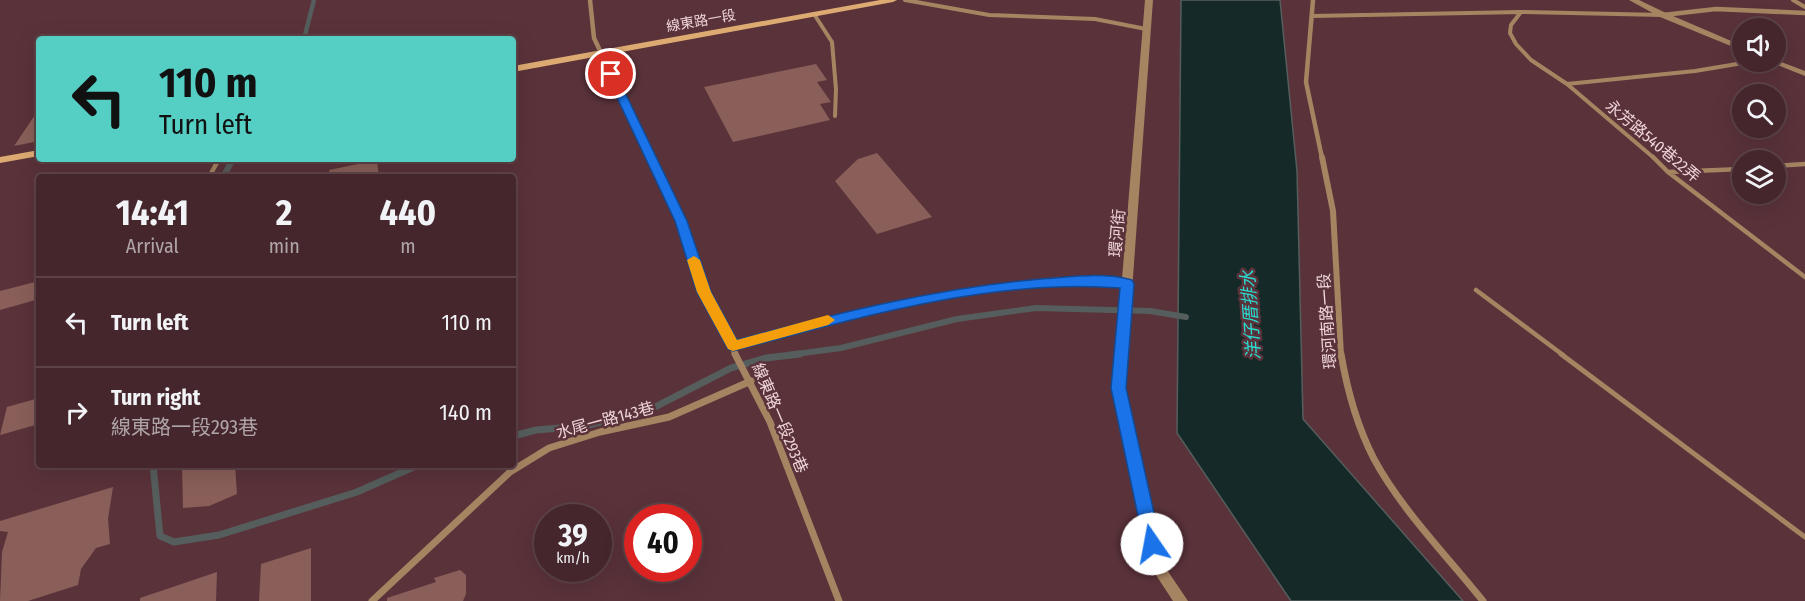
<!DOCTYPE html>
<html lang="en">
<head>
<meta charset="utf-8">
<style>
	:root { --surface:#44262c; --page:#4b2e34; --text:#f1f3f6; --muted:#afa5a9; --line:#5c4348 }
	body { margin:0; font-family:"Fira Sans Condensed","Noto Sans TC",sans-serif; background:var(--page); color:var(--text); height:100vh; display:flex; flex-direction:column; font-size:22px; white-space:nowrap }
	* { box-sizing:border-box; margin:0 }
	p { font-size:20px; color:var(--muted) }
	.icon { flex:none; width:33px; height:33px; fill:none; stroke:currentColor; stroke-width:2; stroke-linecap:round; stroke-linejoin:round }
	.map { position:relative; flex:1; overflow:hidden }
	.details { position:absolute; left:36px; top:174px; width:480px; height:294px; display:flex; flex-direction:column; background:var(--surface); border-radius:6px; box-shadow:0 6px 24px #0002,0 0 0 2px var(--line) }
	.details>* { flex:none }
	.top-card { position:absolute; left:36px; top:36px; width:480px; height:126px; border-radius:6px; box-shadow:0 6px 24px #0002,0 0 0 2px var(--line); background:#55cec4; color:#111; overflow:hidden }
	.buttons { position:absolute; left:1732px; top:18px; display:grid; gap:12px }
	.buttons a { display:grid; place-items:center; width:54px; height:54px; border-radius:50%; background:var(--surface); box-shadow:0 6px 24px #0002,0 0 0 2px var(--line); font-size:30px }
	.speed { position:absolute; left:534px; top:504px; display:flex; gap:12px; font-size:30px; font-weight:700; text-align:center }
	.speed>* { display:grid; place-content:center; width:78px; height:78px; border-radius:50%; background:var(--surface); box-shadow:0 6px 24px #0002,0 0 0 2px var(--line); line-height:1 }
	.speed small { font-size:15px; font-weight:400 }
	.speed .limit { border:9px solid #d22; background:#fff; color:#111 }
	.pin { position:absolute; display:grid; place-items:center; width:51px; height:51px; color:#fff; margin:-26px; border:3px solid #fff; border-radius:50%; box-shadow:0 2px 6px #0007 }
	.me { position:absolute; width:66px; margin:-33px; rotate:348deg; stroke-linejoin:round; filter:drop-shadow(0 0 4px #0008) }
	.turn { display:flex; align-items:center; gap:21px; height:126px; padding:0 24px; font-size:27px }
	.turn .icon { width:78px; height:78px; stroke-width:2.5 }
	.turn b { display:block; font-size:42px; line-height:51px }
	.eta { display:flex; justify-content:space-evenly; align-items:center; height:102px; text-align:center }
	.eta b { font-size:36px; font-weight:700; line-height:42px }
	ul { padding:0; list-style:none }
	li { display:flex; align-items:center; gap:18px; height:90px; padding:0 24px; border-top:2px solid var(--line) }
	li div { flex:1 }
	li b { display:block; font-size:22px }
	li em { font-style:normal }
	.map>svg:first-child { display:block }
	.water { fill:#152a28; stroke:#565d5d; stroke-width:1.5 }
	.lines { fill:none; stroke-linecap:round; stroke-linejoin:round }
	.stream-far2 { stroke:#565d5d; stroke-width:4.5 }
	.stream-far1 { stroke:#565d5d; stroke-width:6 }
	.stream { stroke:#565d5d; stroke-width:7 }
	.building { fill:#8a5f59 }
	.service-far2 { stroke:#a58462; stroke-width:4 }
	.service-far1 { stroke:#a58462; stroke-width:4.5 }
	.service { stroke:#a58462; stroke-width:5 }
	.minor-far2 { stroke:#a58462; stroke-width:4.5 }
	.minor-far1 { stroke:#a58462; stroke-width:6 }
	.minor { stroke:#a58462; stroke-width:7 }
	.tertiary { fill:#a58462; fill-rule:evenodd }
	.secondary { fill:#ddaa72; fill-rule:evenodd }
	.route { fill:#1a73e8; stroke:#114b97; stroke-width:1.5 }
	.slow { fill:#f59e0b }
	.labels { text-anchor:middle; dominant-baseline:central; stroke-width:5; stroke-linejoin:round; paint-order:stroke }
	.far-street-label { font-size:14px; fill:#eed4d8; stroke:#5a323a }
	.street-label { font-size:16px; fill:#eed4d8; stroke:#5a323a }
	.water-label { font-size:18px; font-style:italic; fill:#29dcd1; stroke:#5a323a }
</style>
</head>
<body>
<div class="map">
<svg width="1805" height="601" viewBox="0 0 1805 601">
	<rect width="100%" height="100%" fill="#5a323a"/>
	<path class="water" d="M1181,0H1280L1297,171L1303,419L1463,601H1291L1177,433Z"/>
	<g class="lines">
		<path class="stream-far2" d="M304,39L314,0"/>
		<path class="stream-far1" d="M223,177L233,159
			M788,355L841,348L957,319L1036,308L1150,311L1186,317"/>
		<path class="stream" d="M513,436L536,430L585,426L653,408L731,368L766,358L800,354
			M153,465L160,536L174,542L219,535L357,492L418,465"/>
	</g>
	<path class="building" d="M816,64L827,80L817,82L831,102L820,104L830,120L733,142L704,87Z
		M39,109V141L14,146Z
		M877,153L932,217L877,234L835,181L858,159Z
		M377,160L379,177H330L329,170Z
		M39,281V299L0,310V291Z
		M39,398V424L0,435L7,407Z
		M182,465H235L237,494L209,506L183,508Z
		M113,487L108,519L110,544L96,548L81,569L78,585L28,601H0L2,552L8,532L0,531V521Z
		M311,548V601H259L261,564Z
		M460,570L466,575V594L463,601H387V598L436,582L434,578Z
		M217,572L216,601H140V598Z"/>
	<g class="lines">
		<path class="service-far2" d="M905,0L989,15L1095,19L1146,29
			M1793,0L1805,7
			M1521,12L1511,25L1510,33L1516,44L1531,60L1567,84L1654,158
			M814,14L832,42L836,89L835,116
			M1312,16L1521,12L1663,15
			M1567,84L1695,71L1749,62"/>
		<path class="service-far1" d="M1653,157L1668,172L1805,277
			M1776,166L1805,164
			M1668,172L1743,169
			M209,177L219,159
			M1476,290L1563,355
			M733,346L866,310L949,295L1010,286L1083,280L1128,284"/>
		<path class="service" d="M1561,354L1805,537"/>
		<path class="minor-far2" d="M590,0L594,38L651,158
			M1313,0L1306,82L1322,158
			M1663,15L1716,9L1805,13"/>
		<path class="minor-far1" d="M650,157L681,221L704,292L736,355
			M1322,157L1333,211L1341,355"/>
		<path class="minor" d="M735,354L770,422L839,601
			M1341,354C1347,389 1357,426 1374,459C1401,509 1447,556 1483,601
			M372,601L510,472L549,448L600,432L669,417L751,381"/>
		<path class="tertiary" d="M1145,0H1153L1125,388L1163,564L1188,601H1173L1150,566L1113,388Z
			M1629,0H1639L1666,13L1743,46V51L1660,17Z
			M1776,60L1805,71V76L1770,62Z"/>
		<path class="secondary" d="M880,0H897L893,2L513,72V66Z
			M39,150V156L0,163V157Z"/>
	</g>
	<path class="route" d="M611,71L616,74L687,221L711,292L737,340C838,313 937,288 1041,279C1071,277 1103,272 1132,280L1134,284L1126,388L1161,544L1159,549L1152,551L1146,549L1144,544L1111,388L1120,288C993,278 856,318 733,351L728,349L697,292L675,221L606,74Z"/>
	<path class="slow" d="M694,256L700,260L711,292L737,340L828,315L835,320L828,325L733,351L728,349L697,292L687,260Z"/>
	<g class="labels">
		<g class="far-street-label">
			<text transform="translate(701 21) rotate(-10)">線東路一段</text>
		</g>
		<g class="street-label">
			<text transform="translate(1653 141) rotate(40)">永芳路540巷22弄</text>
			<text transform="translate(1117 233) rotate(-85)">環河街</text>
			<text transform="translate(1327 321) rotate(-94)">環河南路一段</text>
			<text transform="translate(780 418) rotate(67)">線東路一段293巷</text>
			<text transform="translate(605 420) rotate(-15)">水尾一路143巷</text>
		</g>
		<g class="water-label">
			<text transform="translate(1251 315) rotate(-94)">洋仔厝排水</text>
		</g>
	</g>
</svg>
<div class="buttons">
<a><svg class="icon" aria-label="sound" viewBox="0 0 24 24"><path d="M4 9h4l5-4v14l-5-4H4zM17 9q2 3 0 6"/></svg></a>
<a><svg class="icon" aria-label="search" viewBox="0 0 24 24"><circle cx="10" cy="10" r="6"/><path d="M15 15l6 6"/></svg></a>
<a><svg class="icon" aria-label="layers" viewBox="0 0 24 24"><path d="M12 4l9 5-9 5-9-5zM3 14l9 5 9-5"/></svg></a>
</div>
<div class="speed"><div>39<small>km/h</small></div><div class="limit">40</div></div>
<div class="pin" style="left:611px;top:74px;background:#d93025"><svg class="icon" aria-label="arrive" viewBox="0 0 24 24"><path d="M6 21V4h12l-3 4 3 4H6"/></svg></div>
<svg class="me" style="left:1152px;top:544px" viewBox="-20 -20 40 40"><circle r="19" fill="#fff"/><path d="M0-13L10 11 0 6-10 11z" fill="#1a73e8"/></svg>
<div class="top-card">
<div class="turn"><svg class="icon" aria-label="left" viewBox="0 0 24 24"><path d="M17 20v-9H6M10 6l-5 5 5 5"/></svg><div><b>110 m</b>Turn left</div></div>
</div>
<section class="details">
<div class="eta">
<div><b>14:41</b><p>Arrival</p></div>
<div><b>2</b><p>min</p></div>
<div><b>440</b><p>m</p></div>
</div>
<ul>
<li><svg class="icon" aria-label="left" viewBox="0 0 24 24"><path d="M17 20v-9H6M10 6l-5 5 5 5"/></svg><div><b>Turn left</b></div><em>110 m</em></li>
<li><svg class="icon" aria-label="right" viewBox="0 0 24 24"><path d="M7 20v-9h11M14 6l5 5-5 5"/></svg><div><b>Turn right</b><p>線東路一段293巷</p></div><em>140 m</em></li>
</ul>
</section>
</div>
</body>
</html>
